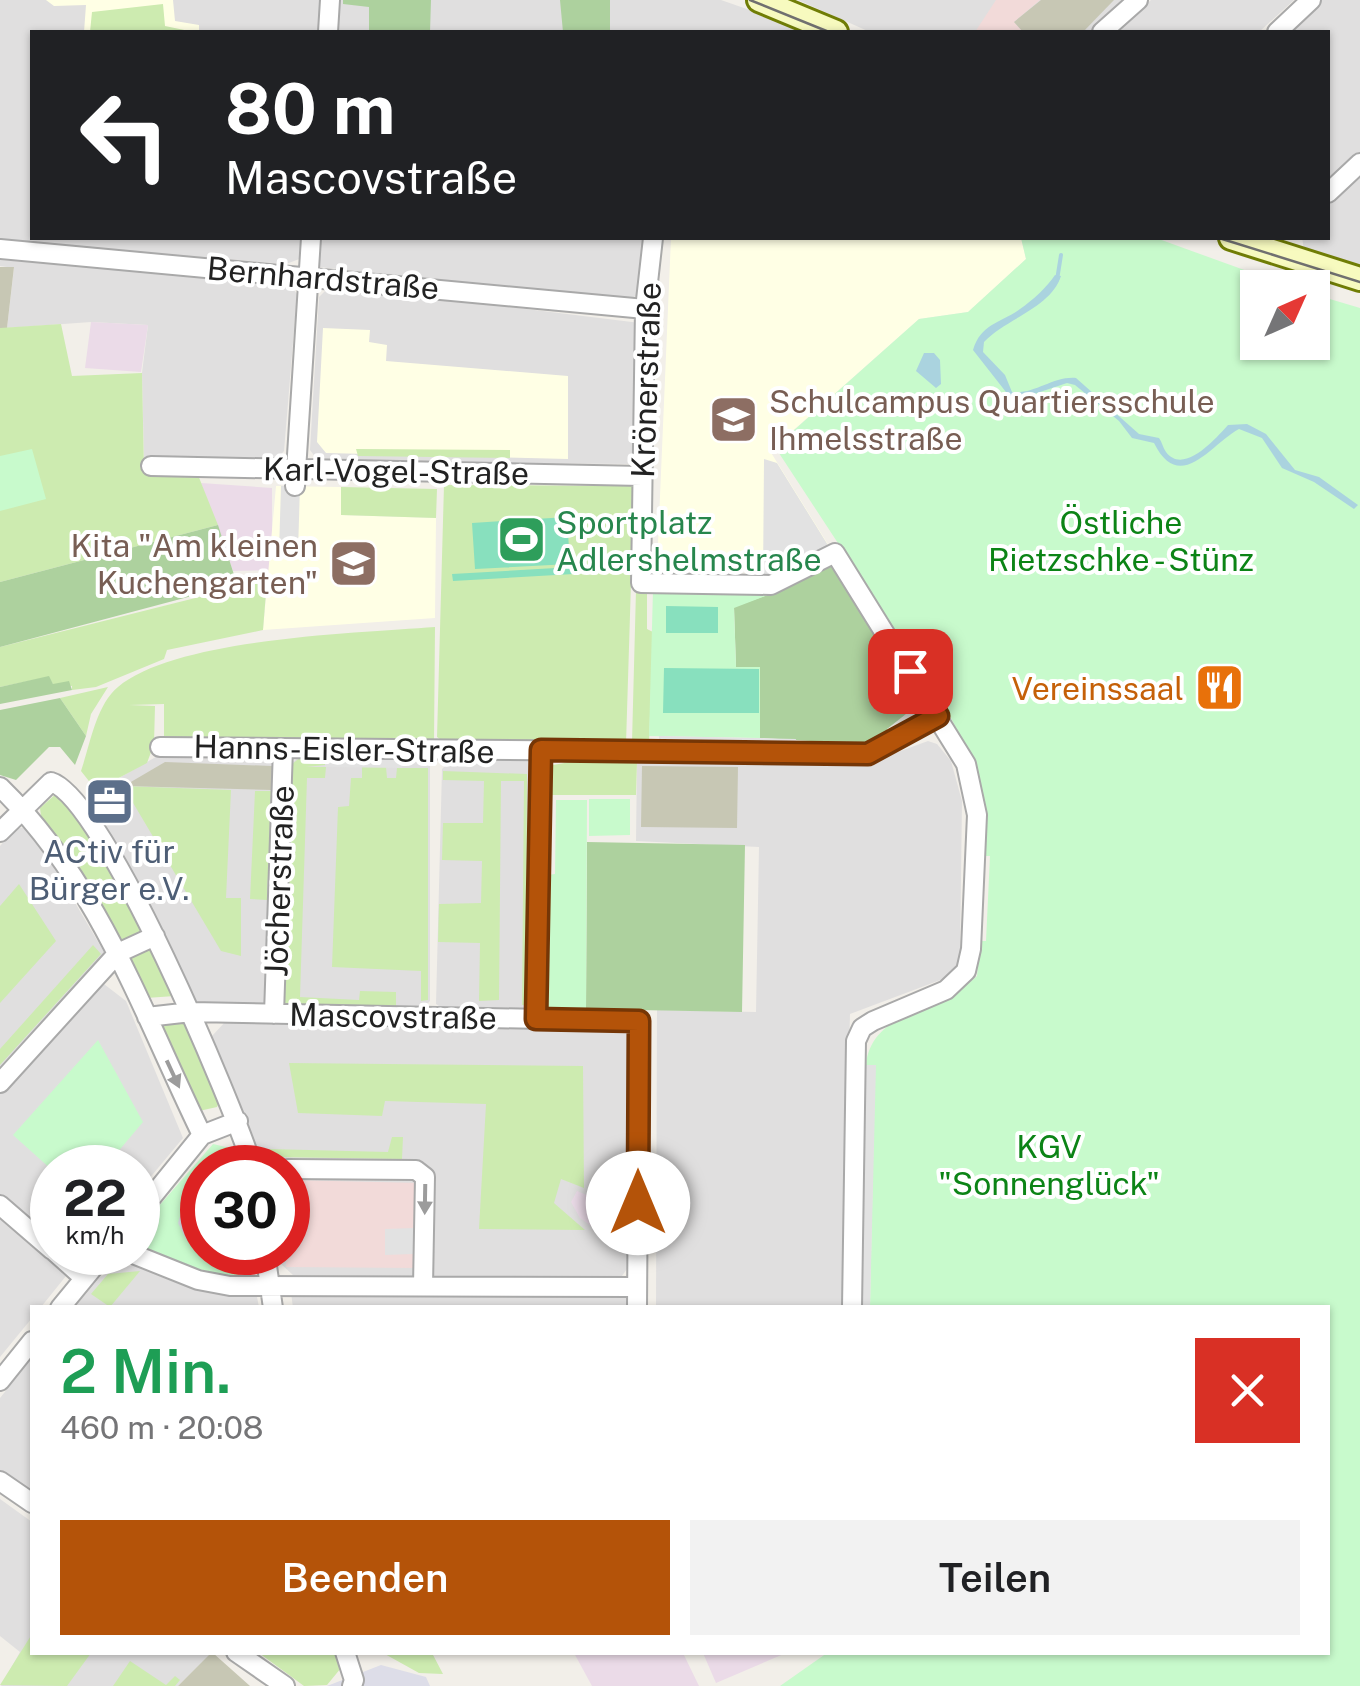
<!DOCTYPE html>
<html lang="de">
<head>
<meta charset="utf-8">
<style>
	:root { --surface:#fff; --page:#f2f2f2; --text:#202124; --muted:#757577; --accent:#b45309 }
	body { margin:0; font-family:"Public Sans",sans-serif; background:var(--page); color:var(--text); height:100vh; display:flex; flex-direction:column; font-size:38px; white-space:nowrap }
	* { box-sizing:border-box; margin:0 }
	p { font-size:32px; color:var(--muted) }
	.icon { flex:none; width:55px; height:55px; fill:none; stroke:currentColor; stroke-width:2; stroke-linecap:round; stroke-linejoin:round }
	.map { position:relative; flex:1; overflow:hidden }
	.drawer { position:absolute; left:30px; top:1305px; width:1300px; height:350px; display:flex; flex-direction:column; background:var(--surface); border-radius:0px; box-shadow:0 2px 8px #0004 }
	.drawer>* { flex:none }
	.banner { position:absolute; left:30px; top:30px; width:1300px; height:210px; border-radius:0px; box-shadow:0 2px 8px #0004; background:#202124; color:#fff; overflow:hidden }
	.needle { width:65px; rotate:45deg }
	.buttons { position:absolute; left:1240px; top:270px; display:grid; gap:20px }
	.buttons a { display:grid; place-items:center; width:90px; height:90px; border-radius:0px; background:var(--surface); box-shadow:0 2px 8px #0004; font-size:50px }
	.speed { position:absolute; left:30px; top:1145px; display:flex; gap:20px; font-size:50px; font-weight:700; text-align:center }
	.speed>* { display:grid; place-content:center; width:130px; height:130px; border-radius:50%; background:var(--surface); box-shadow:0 2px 8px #0004; line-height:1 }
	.speed small { font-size:25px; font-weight:400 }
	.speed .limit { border:15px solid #d22; background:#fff; color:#111 }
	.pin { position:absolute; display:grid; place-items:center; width:85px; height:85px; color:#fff; margin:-42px; border-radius:20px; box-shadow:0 5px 15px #0006 }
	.me { position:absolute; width:110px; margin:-55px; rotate:0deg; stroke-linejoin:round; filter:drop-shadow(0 0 8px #0008) }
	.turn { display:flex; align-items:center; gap:35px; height:210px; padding:0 30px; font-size:45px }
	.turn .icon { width:130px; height:130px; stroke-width:2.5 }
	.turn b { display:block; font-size:70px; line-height:85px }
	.round { display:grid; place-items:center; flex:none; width:105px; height:105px; border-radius:0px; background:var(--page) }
	.overview { display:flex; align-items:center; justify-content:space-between; height:170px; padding:0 30px }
	h1 { font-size:60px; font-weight:600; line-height:75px; color:#1e9e55 }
	.primary-button { display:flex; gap:20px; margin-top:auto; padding:20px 30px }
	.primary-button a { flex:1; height:115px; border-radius:0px; background:var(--accent); color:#fff; font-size:40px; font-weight:600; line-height:115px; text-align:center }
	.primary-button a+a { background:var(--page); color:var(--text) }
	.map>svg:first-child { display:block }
	.residential { fill:#e0dfdf }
	.commercial { fill:#f2dad9 }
	.industrial { fill:#ebdbe8 }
	.education { fill:#ffffe5 }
	.construction { fill:#c7c7b4 }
	.grass { fill:#cdebb0 }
	.forest { fill:#add19e }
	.park { fill:#c8facc }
	.pitch { fill:#88e0be }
	.parking { fill:#e2e2e2 }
	.plaza { fill:#dddde8 }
	.water { fill:#aad3df }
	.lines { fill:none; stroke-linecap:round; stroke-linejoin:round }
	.stream { stroke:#aad3df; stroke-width:4 }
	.minor-casing { stroke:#a9a9a9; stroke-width:22 }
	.secondary-casing { stroke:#707d05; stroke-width:28 }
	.minor { stroke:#fff; stroke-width:18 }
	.secondary { stroke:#f7fabf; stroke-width:22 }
	.tram { stroke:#707070; stroke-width:2.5 }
	.oneway { fill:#9c9c9c }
	.route-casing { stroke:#753606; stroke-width:25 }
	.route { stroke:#b45309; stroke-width:18 }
	.labels { text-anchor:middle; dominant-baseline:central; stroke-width:8; stroke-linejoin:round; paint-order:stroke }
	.street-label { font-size:32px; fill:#222; stroke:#fff }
	.education-label { font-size:32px; fill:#785e54; stroke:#fff; text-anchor:start }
	.leisure-label { font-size:32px; fill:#27864d; stroke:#fff; text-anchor:start }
	.park-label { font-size:32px; fill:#0c8416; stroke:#fff }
	.food-label { font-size:32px; fill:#c56008; stroke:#fff; text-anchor:end }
	.service-label { font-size:32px; fill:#4e5e75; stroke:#fff }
</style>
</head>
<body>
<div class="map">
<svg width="1360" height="1686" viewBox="0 0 1360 1686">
	<rect width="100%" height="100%" fill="#f2efe9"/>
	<path class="residential" d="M0,0H320L318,32H32V238H304L302,258L286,264L0,241Z
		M339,0H721L807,30L337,32Z
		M798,0H1127L1091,32H870Z
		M1151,0H1294L1259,32H1115Z
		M1322,0H1360V153L1328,184V32H1287Z
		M1360,174V264L1304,249L1302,238H1328V205Z
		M321,238H644L640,294L627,300L319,267Z
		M0,260L288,282L297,294L284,451L276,460L144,458L142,373L148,325L91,322L7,328L14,268L0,266Z
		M331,285L640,323L637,464L319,462L310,450L319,297Z
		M928,741L937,744L951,761L962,801L960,956L957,969L943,979L850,1014L842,1307H656L657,1010L756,1012L759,847L636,841L637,762L860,766Z
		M306,753L416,755L430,764V1001L420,1011L287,1008L280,1002L289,764Z
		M161,754L275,757L268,1010L204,1009L193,998L138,884L92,808L91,794Z
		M457,754L532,755L530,1010H445L436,1004L442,769Z
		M30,826L104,952L100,964L0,1074V846L15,829Z
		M100,981L126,1001L183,1138L138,1192V1168H52V1242L0,1197V1091Z
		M226,1021L634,1025L632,1262L619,1280L293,1275L281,1264L279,1253L288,1252V1168L261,1167L212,1036Z
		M0,1218L66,1276L41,1307L32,1308V1318L0,1357Z
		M138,1265L199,1289L257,1297L259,1307L74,1308L100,1277L120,1266Z
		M291,1292L635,1294L634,1308H293Z
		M32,1358V1494L0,1470V1398Z
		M0,1499L32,1522V1652L212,1653L178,1686H1L20,1652L0,1636Z"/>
	<path class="commercial" d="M996,0H1040L1014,22L1023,32H975Z
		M288,1180L421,1183L417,1268L286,1267Z"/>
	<path class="industrial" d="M91,322L148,325L141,372L85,368Z
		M201,483L272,488V570L233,571Z
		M577,1191L589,1196L622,1197L623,1228H594L580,1218L571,1202Z
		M574,1653H683L699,1686H592Z
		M703,1653H786L716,1683Z"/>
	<path class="education" d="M46,0H173L175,21L199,25V32H84L86,5L54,6Z
		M671,238H1021L1026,259L968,312L919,319L770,451L829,546L765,570L657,567Z
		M323,328L370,330L369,342L387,345L386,361L568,376V459L326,453L317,442Z
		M276,486L341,487V515L436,518L435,618L263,630Z"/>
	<path class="construction" d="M1041,0H1114L1083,32H1023L1014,22Z
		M0,267H14L7,328H0Z
		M165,762L272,766V790L124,786Z
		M642,766L738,767L737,828L641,827Z
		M212,1652L213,1653L250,1686H178Z"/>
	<path class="grass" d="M163,4L165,26L194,32H90L92,12Z
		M61,324L72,376L142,373L144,470H196L218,525L0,582V328Z
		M356,449H357L510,450V458L358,456Z
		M444,485L634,486L626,744L444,742L437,737Z
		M341,487L437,489L436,518L341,515Z
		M267,580L263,630L167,650L164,659L96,687L72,690V686L53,684L48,677L0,687V647Z
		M636,590H647V629L653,632L649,743L632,742Z
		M435,627L434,742L164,738V704L129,705L155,706L154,744L147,763L96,790L81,771C90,745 96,705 118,687C176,638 359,633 435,627Z
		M108,687L91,714L86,736L60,698Z
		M306,753H325V765L306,767H326L325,778H307L300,997L359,1000L360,991L396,992V1006H282L292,764Z
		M587,759L637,762L636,795H552L553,765Z
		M362,767H386L387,778H396L397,768H428V1000L421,1001V971L332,967L338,807L349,806L351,778H362Z
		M443,771L527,774L526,1005H522L524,781H501L499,1000L479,1001L480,943L438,942L439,904L481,903L482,861L442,860L443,823H483L484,781L443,780Z
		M123,786L231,790L226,898H241V956L221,951Z
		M255,791H271L267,900L250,899Z
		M58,792L87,824L146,933L123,945L41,816L40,808Z
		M19,884L56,941L0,1003V906Z
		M93,945L101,954L0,1065V1049Z
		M151,947L175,996L146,998L129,958Z
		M187,1021L221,1098L217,1107L199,1111L161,1030L167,1022Z
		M289,1063L583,1066L584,1188L561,1179L554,1203L585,1230L479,1229L486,1104L385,1101L382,1116L298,1113Z
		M392,1137H403L402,1159L271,1157L269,1149L388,1152Z
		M140,1271L110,1307L91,1294L108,1274Z
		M32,1634V1652L91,1653L67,1686L0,1685Z
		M259,1653H336L341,1668L327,1685L304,1686Z
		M383,1653H432L443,1674L419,1673Z
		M130,1661L166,1685L175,1676L180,1680L175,1686H113Z"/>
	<path class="forest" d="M343,0H431L430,32H369V7L343,4Z
		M560,0H610V32H563Z
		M218,525L237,584L0,647V582Z
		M831,562L911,697V710L887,729L888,736L860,744L760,738V668L736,667L734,607L773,593Z
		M49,676L53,684L69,681L72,690L0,704V687Z
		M60,698L86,736L75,765L60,747H49L16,780L0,775V710Z
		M587,842L745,845L742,1012L586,1009Z"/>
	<path class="park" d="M1021,238H1156L1291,287L1258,288V342H1312L1313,294L1360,308V1686H780L827,1653L1328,1652V1308L870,1307L875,1065H866C871,1010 943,1009 977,976L980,941H986L990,856H984L971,758L946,708L775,447L919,319L968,312L1026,259Z
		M32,449L46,499L0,511V456Z
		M653,590L773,593L734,608L736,667H760V738L649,736Z
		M630,799V835L589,836V799Z
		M556,800H587L586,1009H546L548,875L555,874Z
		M98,1040L143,1122L105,1167L52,1170L13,1135Z
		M213,1144L230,1148L238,1167L202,1168V1252L251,1253V1270L242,1278L202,1272L138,1245V1230Z"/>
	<path class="pitch" d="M567,517L570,564L475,569L472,523Z
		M590,566L591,573L453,581L452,574Z
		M666,606L718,607V633H666Z
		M664,668L759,669V713H663Z"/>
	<path class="parking" d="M764,459L777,463L831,550L763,580Z
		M281,486H300L298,552H279Z
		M659,736L796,739L795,747L659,744Z
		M326,755L402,756V768L325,767Z
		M866,1065H876L870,1307L861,1308Z
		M414,1228L413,1254L385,1255V1229Z"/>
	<path class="plaza" d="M202,1193V1245L186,1239L178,1223L185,1200Z
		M381,1665L426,1677L430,1686H327Z"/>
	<path class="water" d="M1055,275L1061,276C1051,308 1005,319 984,342L983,352L1005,375L1012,392C1034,395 1053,376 1076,378L1139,434L1159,438C1162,442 1163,448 1166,452C1184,476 1217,437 1228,425L1247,424L1266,434L1295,470L1319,477L1358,505L1354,509L1314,482L1282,468L1262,438L1239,429C1211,444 1180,495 1154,443L1132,438L1119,421L1075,385L1067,383L1013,401L973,350C981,323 1001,323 1020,309C1032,301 1048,286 1055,275Z
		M924,353H934L940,360L941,384L936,388L916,371Z"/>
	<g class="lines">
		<path class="stream" d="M1057,280L1061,255"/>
		<defs>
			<path id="minor" d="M328,32L330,0
				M1102,32L1138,0
				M1277,32L1311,0
				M1328,193L1360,163
				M653,238L645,309L641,583L771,585L835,553L966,764L977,815L971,949L966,971L946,990L873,1021L862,1028L856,1041L852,1308
				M0,249L645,309
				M151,466L642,476
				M295,486L311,238
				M160,747L867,753L938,716
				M0,787C99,883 143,1014 202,1135
				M0,832L51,782C105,798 233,1105 253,1168
				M274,1014L283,748
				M147,1017L191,1012L639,1021L637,1308
				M536,1019L541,751
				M0,1083L118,953L155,936
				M288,1169L416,1170L425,1177L423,1286
				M0,1205L52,1250
				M138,1214L202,1135L238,1121
				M55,1252L84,1278
				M128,1252L198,1280L230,1286L637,1287
				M265,1252L273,1308
				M60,1308L106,1252
				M0,1381L32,1341
				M0,1481L32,1503
				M236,1652L285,1686
				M345,1652L354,1680L352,1686"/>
			<path id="secondary" d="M759,0L836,32
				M1231,238L1360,279"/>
		</defs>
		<use href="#minor" class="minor-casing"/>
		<use href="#secondary" class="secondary-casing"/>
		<use href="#minor" class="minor"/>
		<use href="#secondary" class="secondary"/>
		<path class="tram" d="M750,0L829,32
			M1219,238L1360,282"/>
	</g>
	<defs><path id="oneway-solid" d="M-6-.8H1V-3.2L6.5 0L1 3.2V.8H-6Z" transform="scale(2.5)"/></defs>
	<g class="oneway">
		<use href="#oneway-solid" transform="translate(173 1074) rotate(65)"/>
		<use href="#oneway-solid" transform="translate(425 1199) rotate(91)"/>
	</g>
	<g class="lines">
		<defs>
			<path id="route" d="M638,1203L639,1021L536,1019L541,750L868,754L938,716L910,671"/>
		</defs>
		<use href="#route" class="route-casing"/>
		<use href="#route" class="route"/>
	</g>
	<defs>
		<symbol id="school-square" viewBox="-11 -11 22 22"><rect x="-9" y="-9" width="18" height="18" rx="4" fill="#8d6e63" stroke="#fff"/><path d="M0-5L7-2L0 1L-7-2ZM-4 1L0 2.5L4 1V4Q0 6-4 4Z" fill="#fff"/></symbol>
		<symbol id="stadium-square" viewBox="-11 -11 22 22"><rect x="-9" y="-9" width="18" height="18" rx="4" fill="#2e9e5b" stroke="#fff"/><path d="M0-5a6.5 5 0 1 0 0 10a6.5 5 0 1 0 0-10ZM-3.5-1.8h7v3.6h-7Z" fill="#fff"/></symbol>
		<symbol id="restaurant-square" viewBox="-11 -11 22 22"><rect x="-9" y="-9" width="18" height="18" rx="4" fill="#e8710a" stroke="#fff"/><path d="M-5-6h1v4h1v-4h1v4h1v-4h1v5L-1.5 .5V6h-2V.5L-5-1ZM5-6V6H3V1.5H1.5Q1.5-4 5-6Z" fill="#fff"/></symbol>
		<symbol id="office-square" viewBox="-11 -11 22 22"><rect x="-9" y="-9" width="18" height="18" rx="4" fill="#5c6f8a" stroke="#fff"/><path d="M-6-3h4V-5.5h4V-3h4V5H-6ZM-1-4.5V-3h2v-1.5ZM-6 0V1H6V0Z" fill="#fff"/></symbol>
	</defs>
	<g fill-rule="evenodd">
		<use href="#school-square" x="706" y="392" width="55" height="55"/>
		<use href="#stadium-square" x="494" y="512" width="55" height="55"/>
		<use href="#school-square" x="326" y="536" width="55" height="55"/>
		<use href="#restaurant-square" x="1192" y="660" width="55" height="55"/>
		<use href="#office-square" x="82" y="774" width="55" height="55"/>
	</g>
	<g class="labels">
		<g class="street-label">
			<text transform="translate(323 278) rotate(5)">Bernhardstraße</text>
			<text transform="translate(646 380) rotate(-88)">Krönerstraße</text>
			<text transform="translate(396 471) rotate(1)">Karl-Vogel-Straße</text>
			<text transform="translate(344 749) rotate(1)">Hanns-Eisler-Straße</text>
			<text transform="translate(279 881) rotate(-88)">Jöcherstraße</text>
			<text transform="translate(393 1016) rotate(1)">Mascovstraße</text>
		</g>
		<g class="education-label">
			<text x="769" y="401">Schulcampus Quartiersschule<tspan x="769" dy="37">Ihmelsstraße</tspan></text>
			<text x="318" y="545" text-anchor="end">Kita "Am kleinen<tspan x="318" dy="37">Kuchengarten"</tspan></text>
		</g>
		<g class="leisure-label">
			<text x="556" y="522">Sportplatz<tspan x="556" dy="37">Adlershelmstraße</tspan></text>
		</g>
		<g class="park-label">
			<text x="1121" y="522">Östliche<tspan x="1121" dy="37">Rietzschke - Stünz</tspan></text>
			<text x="1049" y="1146">KGV<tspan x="1049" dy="37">"Sonnenglück"</tspan></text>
		</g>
		<g class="food-label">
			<text x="1184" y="688">Vereinssaal</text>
		</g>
		<g class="service-label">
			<text x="109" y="851">ACtiv für<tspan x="109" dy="37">Bürger e.V.</tspan></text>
		</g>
	</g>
</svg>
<div class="buttons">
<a><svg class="needle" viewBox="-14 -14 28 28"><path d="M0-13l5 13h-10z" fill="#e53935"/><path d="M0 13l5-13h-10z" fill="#757577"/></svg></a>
</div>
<div class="speed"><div>22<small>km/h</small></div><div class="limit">30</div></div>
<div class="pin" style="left:910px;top:671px;background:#d93025"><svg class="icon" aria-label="arrive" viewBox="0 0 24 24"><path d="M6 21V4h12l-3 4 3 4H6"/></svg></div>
<svg class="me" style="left:638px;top:1203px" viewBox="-20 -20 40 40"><circle r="19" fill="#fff"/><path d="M0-13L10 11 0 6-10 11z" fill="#b45309"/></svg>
<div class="banner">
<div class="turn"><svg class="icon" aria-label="left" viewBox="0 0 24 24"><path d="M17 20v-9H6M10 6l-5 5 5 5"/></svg><div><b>80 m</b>Mascovstraße</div></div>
</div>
<section class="drawer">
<div class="overview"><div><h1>2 Min.</h1><p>460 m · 20:08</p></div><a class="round" style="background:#d93025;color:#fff"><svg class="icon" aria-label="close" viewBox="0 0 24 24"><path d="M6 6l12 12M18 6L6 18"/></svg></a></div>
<div class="primary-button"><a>Beenden</a><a>Teilen</a></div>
</section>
</div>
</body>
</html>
